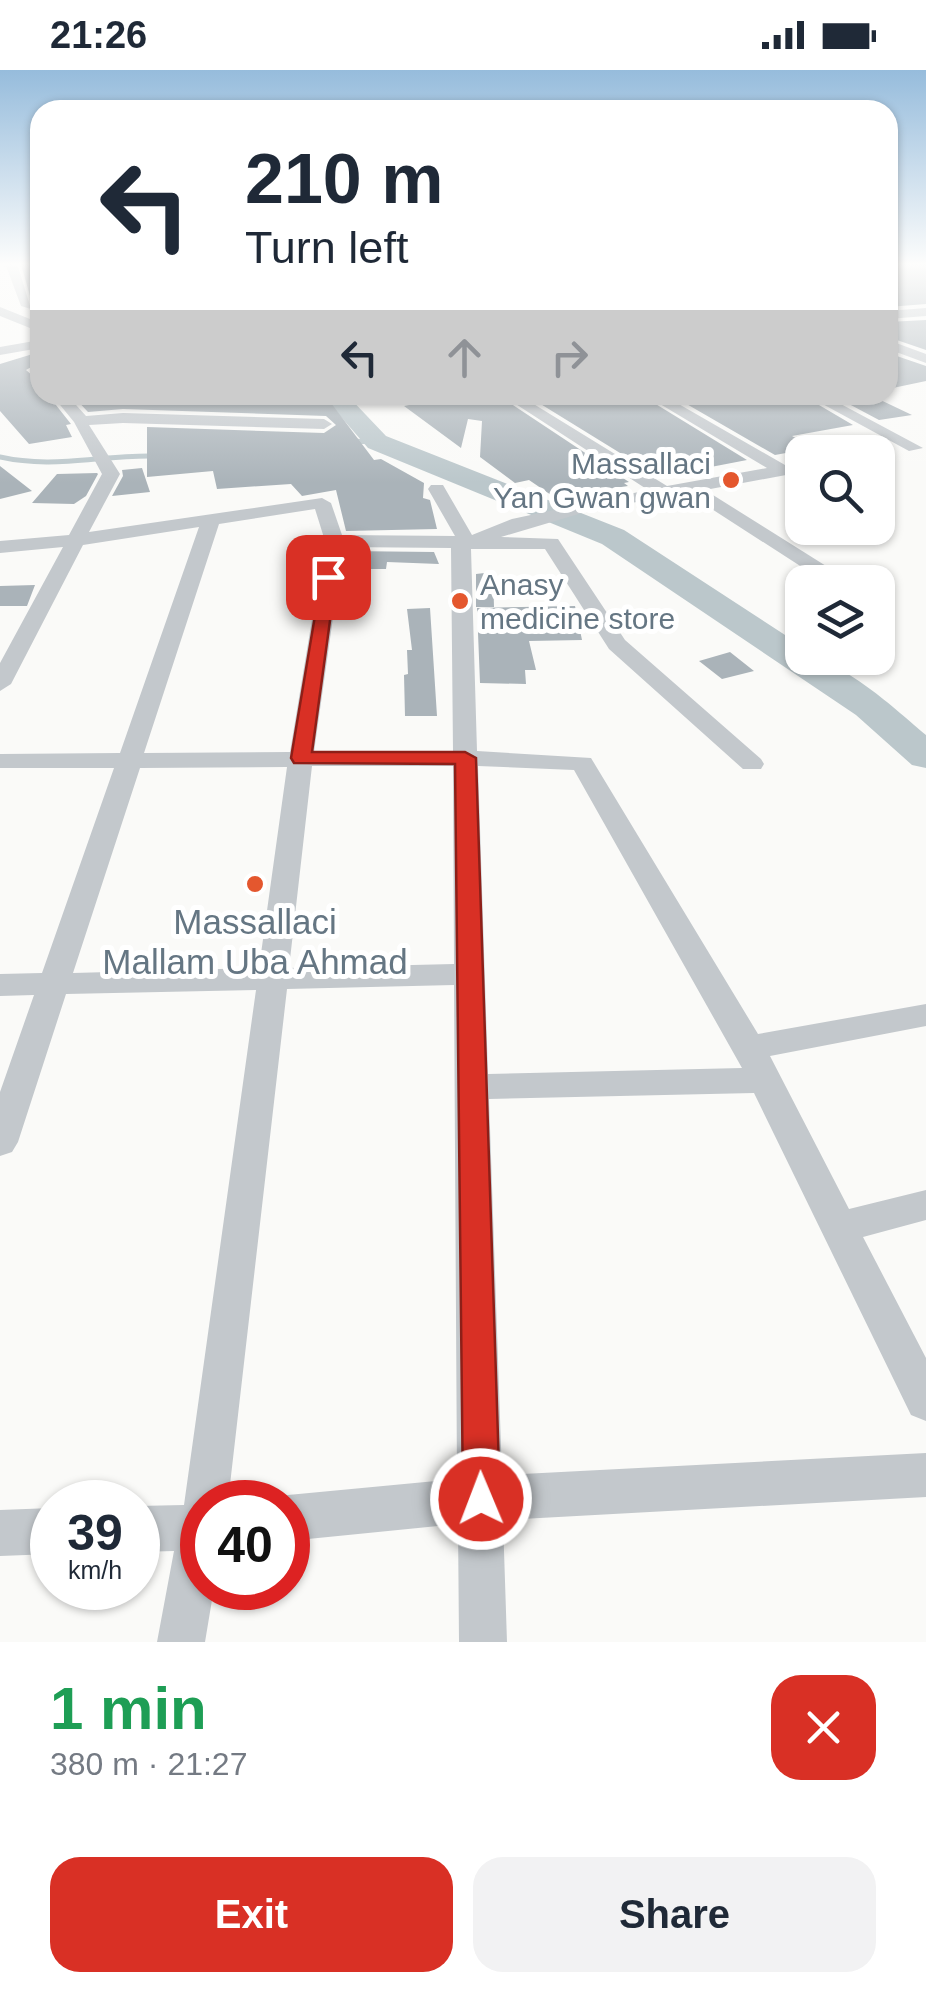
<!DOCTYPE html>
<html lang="en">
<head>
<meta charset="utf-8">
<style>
	:root { --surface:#fff; --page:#f2f2f3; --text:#1f2937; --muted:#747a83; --accent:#d93025 }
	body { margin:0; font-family:Arial,sans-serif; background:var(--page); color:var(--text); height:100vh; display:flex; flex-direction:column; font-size:38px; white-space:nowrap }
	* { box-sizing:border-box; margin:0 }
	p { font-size:32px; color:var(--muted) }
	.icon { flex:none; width:55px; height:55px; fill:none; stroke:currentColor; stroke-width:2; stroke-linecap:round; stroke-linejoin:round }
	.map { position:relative; height:1572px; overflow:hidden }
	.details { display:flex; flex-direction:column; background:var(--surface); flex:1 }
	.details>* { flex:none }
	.hud { position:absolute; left:30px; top:30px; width:868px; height:305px; border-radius:30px; box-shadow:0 2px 8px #0004; background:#fff; color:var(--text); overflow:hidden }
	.tools { position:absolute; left:785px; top:365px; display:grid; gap:20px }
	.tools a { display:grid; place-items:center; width:110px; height:110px; border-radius:20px; background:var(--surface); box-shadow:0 2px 8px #0004; font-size:50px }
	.speed { position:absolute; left:30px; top:1410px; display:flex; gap:20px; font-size:50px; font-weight:700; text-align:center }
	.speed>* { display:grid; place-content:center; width:130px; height:130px; border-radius:50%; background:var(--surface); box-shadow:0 2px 8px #0004; line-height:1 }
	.speed small { font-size:25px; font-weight:400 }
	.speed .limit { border:15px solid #d22; background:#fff; color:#111 }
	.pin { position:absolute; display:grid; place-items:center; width:85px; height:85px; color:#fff; margin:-42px; border-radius:20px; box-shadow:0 5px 15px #0006 }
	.me { position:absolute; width:110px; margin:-55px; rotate:359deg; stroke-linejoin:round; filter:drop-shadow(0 0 8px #0008) }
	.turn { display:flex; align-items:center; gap:35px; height:210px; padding:0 50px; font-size:45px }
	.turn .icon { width:130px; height:130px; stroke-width:2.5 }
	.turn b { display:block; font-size:70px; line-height:85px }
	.lanes { display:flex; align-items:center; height:95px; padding:0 50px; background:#0003; justify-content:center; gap:50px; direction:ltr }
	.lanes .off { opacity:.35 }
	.round { display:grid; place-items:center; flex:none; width:105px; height:105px; border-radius:30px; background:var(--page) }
	.headline { display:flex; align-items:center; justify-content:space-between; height:170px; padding:0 50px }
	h1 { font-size:60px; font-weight:600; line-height:75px; color:#1e9e55 }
	.action { display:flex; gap:20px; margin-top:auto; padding:20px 50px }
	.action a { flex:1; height:115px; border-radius:30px; background:var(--accent); color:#fff; font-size:40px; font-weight:600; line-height:115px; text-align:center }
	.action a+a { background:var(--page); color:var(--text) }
	.status { display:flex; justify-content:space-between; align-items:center; height:70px; padding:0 50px; background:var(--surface); direction:ltr }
	.status svg { height:28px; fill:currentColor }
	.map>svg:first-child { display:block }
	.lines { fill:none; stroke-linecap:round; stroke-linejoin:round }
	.stream { stroke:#bbc7cb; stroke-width:5 }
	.river { fill:#bbc7cb; fill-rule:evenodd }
	.building { fill:#aab3b9 }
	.minor { fill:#c3c8cc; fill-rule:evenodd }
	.route { fill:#d93025; stroke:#8d1f18; stroke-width:2.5 }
	.poi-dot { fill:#e4572e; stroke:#fff; stroke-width:4 }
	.labels { text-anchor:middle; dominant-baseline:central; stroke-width:10; stroke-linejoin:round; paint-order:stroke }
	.far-poi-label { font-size:30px; fill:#657683; stroke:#fff; text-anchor:end }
	.poi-label { font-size:35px; fill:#657683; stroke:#fff }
</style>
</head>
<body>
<div class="status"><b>21:26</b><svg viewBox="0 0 49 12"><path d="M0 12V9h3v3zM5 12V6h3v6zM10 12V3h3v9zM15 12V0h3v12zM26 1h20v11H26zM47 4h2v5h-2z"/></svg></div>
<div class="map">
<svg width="926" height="1572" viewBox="0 0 926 1572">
	<rect width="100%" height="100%" fill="#fafaf8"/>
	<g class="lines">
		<path class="stream" d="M350,371L377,372
			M0,387C52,399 100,385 153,386"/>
		<path class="river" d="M322,325H347L386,366L624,460L802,576V588C842,588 896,640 926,665V698L912,695L856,645L602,474L368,378Z"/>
	</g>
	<path class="building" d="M40,193V239L34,240L21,194Z
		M888,193H926V234L888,237Z
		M926,250V280L888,267V252Z
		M36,283L40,292L26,300L40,312V325H48L71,354L66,355L72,367L29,374L0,341V294Z
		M888,283L926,296V311L888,319Z
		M72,325H144L155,333L168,325H186L188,331L237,325H325L374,390L381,389L424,413L423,428L430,430L437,459L346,461L336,420L302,426L291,414L217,419L213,401L147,407V357L324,363L336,355L326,346L123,339L88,342Z
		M414,325H498L629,412L624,413L628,416L554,427L529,410L515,413L480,387L482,351L468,349L461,378L404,336L424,332Z
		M526,325H641L747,390L659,407Z
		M671,325H802L853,355L792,366L813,378L775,385Z
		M832,325H870L912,345L879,350Z
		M0,396L32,421L0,429Z
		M142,398L150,422L112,426L123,406L122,400Z
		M57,404L97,403L98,404L86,426L74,434L32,433Z
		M346,481L434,482L439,494L387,492L386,499H344Z
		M493,502L494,537H476V504Z
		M35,515L27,536H0V516Z
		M575,536L582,570L529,571L536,600H525L526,614L480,613L477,538Z
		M430,538L437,646H405L404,605L408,604L407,580H412L407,539Z
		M730,582L754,601L722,609L699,591Z"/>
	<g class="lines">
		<path class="minor" d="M5,193H17L31,239L21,236Z
			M0,237L40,253V262L0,246Z
			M926,238V246L888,249V241Z
			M40,270V278L0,285V277Z
			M888,270L926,284V293L888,279Z
			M37,296H40V308L30,300Z
			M52,325H67L86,346L123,343L324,349L332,354L324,359L123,353L89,355L120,404L89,462L322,428L331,433L342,465L455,466L428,419L431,415H443L472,465L512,449L648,420L502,325H519L667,416L767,398L645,325H663L785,395L802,392V402L705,420L842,506L843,512H825L687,423L592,440L501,467L558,469L625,570L761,689L764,694L761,699H743L609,579L545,479H471L477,681L591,688L758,964L926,934V956L770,986L849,1139L926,1120V1150L863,1167L926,1288V1351L911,1345L754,1023L489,1029L502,1405L926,1383V1427L503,1450L507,1572H459L458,1454L288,1471V1432H272L288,1425L457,1409L454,915L287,919L228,1432H202V1518H214L205,1572H157L174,1481L138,1482V1436L184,1435L256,920L66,924L18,1072L12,1082L0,1086V1022L34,925L0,926V904L42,903L114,698H0V684L120,683L199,457L83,475L11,614L0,621V593L63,477L0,483V471L69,465L102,404L74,352ZM315,439L325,471L290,682L144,683L219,454ZM343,477L451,478L453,681L314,682ZM312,696H453L454,894L289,898ZM478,696L574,700L742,998L488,1004ZM287,697L259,898L73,903L140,698Z
			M148,325H164V326L157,330Z
			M806,325H824L923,378L909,381Z
			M52,1438V1484L0,1486V1440Z"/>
	</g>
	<linearGradient id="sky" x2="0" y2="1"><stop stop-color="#96bcdc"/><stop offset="0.47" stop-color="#fdfdfc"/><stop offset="1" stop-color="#fdfdfc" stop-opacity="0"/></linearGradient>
	<rect width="926" height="413" fill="url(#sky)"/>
	<path class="route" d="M322,504L336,507L312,682H465L476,688L500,1429L494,1442L481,1447L468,1442L463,1429L455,694L294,693L291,688Z"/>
	<g class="poi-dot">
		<circle cx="731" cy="410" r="10"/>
		<circle cx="460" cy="531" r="10"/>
		<circle cx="255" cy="814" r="10"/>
	</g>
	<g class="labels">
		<g class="far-poi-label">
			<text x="711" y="393">Massallaci<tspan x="711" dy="34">Yan Gwan gwan</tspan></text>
			<text x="480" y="514" text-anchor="start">Anasy<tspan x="480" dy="34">medicine store</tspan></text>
		</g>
		<g class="poi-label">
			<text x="255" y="851">Massallaci<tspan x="255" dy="40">Mallam Uba Ahmad</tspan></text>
		</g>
	</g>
</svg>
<div class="tools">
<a><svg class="icon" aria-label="search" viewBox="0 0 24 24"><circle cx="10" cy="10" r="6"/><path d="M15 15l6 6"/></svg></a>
<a><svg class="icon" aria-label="layers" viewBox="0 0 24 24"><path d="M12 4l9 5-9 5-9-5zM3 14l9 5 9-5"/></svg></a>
</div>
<div class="speed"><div>39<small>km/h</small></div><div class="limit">40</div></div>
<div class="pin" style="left:328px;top:507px;background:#d93025"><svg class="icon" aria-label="arrive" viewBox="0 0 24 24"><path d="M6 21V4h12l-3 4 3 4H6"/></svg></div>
<svg class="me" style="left:481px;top:1429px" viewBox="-20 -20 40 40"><circle r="17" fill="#d93025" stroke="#fff" stroke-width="3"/><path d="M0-11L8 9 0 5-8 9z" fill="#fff"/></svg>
<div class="hud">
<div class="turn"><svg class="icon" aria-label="left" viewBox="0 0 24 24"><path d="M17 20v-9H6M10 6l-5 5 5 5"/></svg><div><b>210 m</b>Turn left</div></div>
<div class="lanes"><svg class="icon" aria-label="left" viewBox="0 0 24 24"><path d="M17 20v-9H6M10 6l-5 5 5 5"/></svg><svg class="icon off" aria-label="ahead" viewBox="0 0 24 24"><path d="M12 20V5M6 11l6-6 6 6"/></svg><svg class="icon off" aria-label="right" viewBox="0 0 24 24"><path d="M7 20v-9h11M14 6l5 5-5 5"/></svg></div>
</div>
</div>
<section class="details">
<div class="headline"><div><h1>1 min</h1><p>380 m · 21:27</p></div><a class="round" style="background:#d93025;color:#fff"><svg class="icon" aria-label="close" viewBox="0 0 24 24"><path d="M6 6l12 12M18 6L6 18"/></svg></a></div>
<div class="action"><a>Exit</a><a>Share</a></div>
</section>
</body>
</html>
